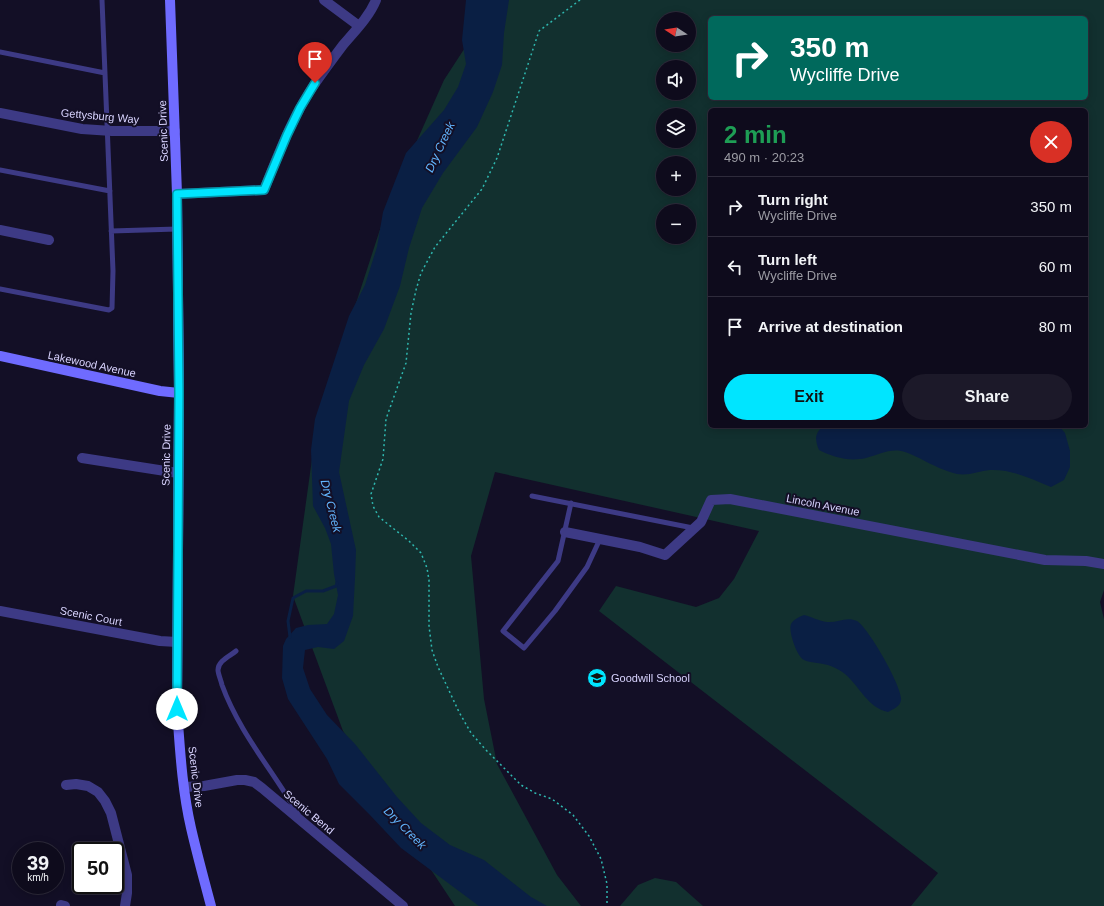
<!DOCTYPE html>
<html lang="en">
<head>
<meta charset="utf-8">
<style>
	:root { --surface:#0e0b1c; --page:#1c1929; --text:#f1f3f6; --muted:#9b9ba3; --line:#2e2b3b; --accent:#00e5ff }
	body { margin:0; font-family:Arial,sans-serif; background:var(--page); color:var(--text); height:100vh; display:flex; flex-direction:column; font-size:15px; white-space:nowrap }
	* { box-sizing:border-box; margin:0 }
	p { font-size:13px; color:var(--muted) }
	.icon { flex:none; width:22px; height:22px; fill:none; stroke:currentColor; stroke-width:2; stroke-linecap:round; stroke-linejoin:round }
	.map { position:relative; flex:1; overflow:hidden }
	.panel { position:absolute; left:708px; top:108px; width:380px; height:320px; display:flex; flex-direction:column; background:var(--surface); border-radius:6px; box-shadow:0 2px 10px #0003,0 0 0 1px var(--line) }
	.panel>* { flex:none }
	.hud { position:absolute; left:708px; top:16px; width:380px; height:84px; border-radius:6px; box-shadow:0 2px 10px #0003,0 0 0 1px var(--line); background:#00695c; color:#fff; overflow:hidden }
	.needle { width:26px; rotate:282deg }
	.buttons { position:absolute; left:656px; top:12px; display:grid; gap:8px }
	.buttons a { display:grid; place-items:center; width:40px; height:40px; border-radius:50%; background:var(--surface); box-shadow:0 2px 10px #0003,0 0 0 1px var(--line); font-size:20px }
	.speed { position:absolute; left:12px; top:842px; display:flex; gap:8px; font-size:20px; font-weight:700; text-align:center }
	.speed>* { display:grid; place-content:center; width:52px; height:52px; border-radius:50%; background:var(--surface); box-shadow:0 2px 10px #0003,0 0 0 1px var(--line); line-height:1 }
	.speed small { font-size:10px; font-weight:400 }
	.speed .limit { border:2px solid #111; border-radius:6px; background:#fff; color:#111 }
	.pin { position:absolute; display:grid; place-items:center; width:34px; height:34px; color:#fff; margin:-41px -17px; border-radius:50% 50% 50% 0; rotate:-45deg; box-shadow:0 0 4px #0007 }
	.pin .icon { rotate:45deg }
	.me { position:absolute; width:44px; margin:-22px; rotate:0deg; stroke-linejoin:round; filter:drop-shadow(0 0 3px #0008) }
	.turn { display:flex; align-items:center; gap:14px; height:84px; padding:0 16px; font-size:18px }
	.turn .icon { width:52px; height:52px; stroke-width:2.5 }
	.turn b { display:block; font-size:28px; line-height:34px }
	.round { display:grid; place-items:center; flex:none; width:42px; height:42px; border-radius:21px; background:var(--page) }
	.overview { display:flex; align-items:center; justify-content:space-between; height:68px; padding:0 16px }
	h1 { font-size:24px; font-weight:600; line-height:30px; color:#1e9e55 }
	.action { display:flex; gap:8px; margin-top:auto; padding:8px 16px }
	.action a { flex:1; height:46px; border-radius:24px; background:var(--accent); color:#111; font-size:16px; font-weight:600; line-height:46px; text-align:center }
	.action a+a { background:var(--page); color:var(--text) }
	ul { padding:0; list-style:none }
	li { display:flex; align-items:center; gap:12px; height:60px; padding:0 16px; border-top:1px solid var(--line) }
	li div { flex:1 }
	li b { display:block; font-size:15px }
	li em { font-style:normal }
	.map>svg:first-child { display:block }
	.green { fill:#12302f; fill-rule:evenodd }
	.water { fill:#0a1f44 }
	.lines { fill:none; stroke-linecap:round; stroke-linejoin:round }
	.stream { stroke:#0a1f44; stroke-width:3 }
	.path { stroke:#2fb8b0; stroke-width:1.5; stroke-dasharray:2 3; stroke-linecap:butt }
	.lane { stroke:#3d3a85; stroke-width:5 }
	.street { stroke:#3d3a85; stroke-width:10 }
	.secondary { stroke:#6f6bff; stroke-width:10 }
	.route-casing { stroke:#0095a6; stroke-width:10 }
	.route { stroke:#00e5ff; stroke-width:7 }
	.labels { text-anchor:middle; dominant-baseline:central; stroke-width:4; stroke-linejoin:round; paint-order:stroke }
	.street-label { font-size:11px; fill:#d9d4ff; stroke:#130f26 }
	.poi-label { font-size:11px; fill:#d9d4ff; stroke:#130f26; text-anchor:start }
	.water-label { font-size:12px; font-style:italic; fill:#62b6ff; stroke:#130f26 }
</style>
</head>
<body>
<div class="map">
<svg width="1104" height="906" viewBox="0 0 1104 906">
	<rect width="100%" height="100%" fill="#130f26"/>
	<path class="green" d="M496,0H1104V590L1100,602L1104,619V906H911L938,873L599,611L616,586L696,607L719,598L734,579L759,531L495,472L471,556L484,699L497,764L557,875L581,906H455L402,826L343,731L293,596L317,423L387,208L444,80ZM710,18H1086V98H710ZM663,19H689V45H663ZM663,67H689V93H663ZM710,110H1086V426H710ZM663,115H689V141H663ZM663,163H689V189H663ZM663,211H689V237H663Z
		M655,878L676,882L703,906H620L638,885Z"/>
	<path class="water" d="M466,0H509L504,33L502,65L493,92L477,127L443,173L422,208L409,248L400,286L384,329L364,365L349,401L339,472L356,550L355,578L353,616L344,641L334,649L318,647L305,650L303,668L310,689L327,715L355,744L397,797L421,823L450,845L484,860L531,897L547,906H479L401,848L369,814L339,784L327,759L288,699L282,678L283,646L286,639L296,628L308,625L327,624L334,614L338,595L334,574L331,544L325,528L313,506L311,450L315,419L349,316L365,285L377,247L383,212L406,153L444,110L458,87L466,64L462,40Z
		M824,426H1059L1065,433L1070,451V467L1064,480L1051,487C1032,479 1012,469 990,470C979,471 969,476 957,474C945,471 932,465 921,459C915,456 907,452 901,451C888,449 878,455 866,458C849,462 833,457 819,450C815,440 814,433 824,426Z
		M804,615C812,617 819,621 827,622C838,623 846,616 857,621C868,627 903,688 901,700C900,707 893,709 888,712C868,708 860,687 845,674C836,667 827,664 817,663C813,662 808,662 804,660C797,657 788,631 791,624C794,619 799,617 804,615Z"/>
	<g class="lines">
		<path class="stream" d="M290,637L288,621L293,598L306,591H323L336,586L337,583"/>
		<path class="path" d="M580,0L539,31L497,158L482,189L435,247L421,273L416,290L411,313L406,363L386,419L383,459L371,494L373,506L379,517L409,541L421,553L427,568L429,580V626L432,650L438,667L459,712L471,733L485,749L521,785L535,793L552,799L573,815L589,836L601,859L607,884V906"/>
		<path class="lane" d="M0,52L105,73
			M0,170L110,191
			M111,231L177,229
			M0,289L109,310L112,308L113,271L102,0
			M532,496L693,528
			M571,503L558,561L503,631L524,648L555,611L587,567L600,539
			M236,651C230,656 218,661 218,670C218,674 221,680 222,685C239,732 273,771 298,814"/>
		<path class="street" d="M324,0L359,26
			M0,113L82,129L112,131H175
			M177,194L264,190C279,153 293,115 316,82C325,69 334,57 343,45C355,31 369,17 376,0
			M0,230L49,240
			M82,458L178,473
			M565,532L640,547L665,555L701,522L711,500L730,499L1045,560L1086,561L1104,564
			M0,611L160,641L177,642
			M66,785L76,784L88,786L98,792L105,801L111,813L127,875V893L125,906
			M184,787L204,786L237,780H245L254,782L262,788L403,906
			M61,905L65,906"/>
		<path class="secondary" d="M170,0L177,194L179,393L177,709C180,749 182,789 191,828C197,854 204,880 211,906
			M0,356L160,391L179,393"/>
	</g>
	<g class="lines">
		<defs>
			<path id="route" d="M177,709L179,393L177,194L264,190L287,135L300,108L315,83"/>
		</defs>
		<use href="#route" class="route-casing"/>
		<use href="#route" class="route"/>
	</g>
	<defs>
		<symbol id="school-disc" viewBox="-11 -11 22 22"><circle r="9.5" fill="#00e5ff" stroke="#130f26"/><path d="M0-5L7-2L0 1L-7-2ZM-4 1L0 2.5L4 1V4Q0 6-4 4Z" fill="#111"/></symbol>
	</defs>
	<g fill-rule="evenodd">
		<use href="#school-disc" x="586" y="667" width="22" height="22"/>
	</g>
	<g class="labels">
		<g class="street-label">
			<text transform="translate(100 116) rotate(5)">Gettysburg Way</text>
			<text transform="translate(163 131) rotate(-92)">Scenic Drive</text>
			<text transform="translate(92 364) rotate(12)">Lakewood Avenue</text>
			<text transform="translate(166 455) rotate(-89)">Scenic Drive</text>
			<text transform="translate(823 505) rotate(11)">Lincoln Avenue</text>
			<text transform="translate(91 616) rotate(11)">Scenic Court</text>
			<text transform="translate(196 777) rotate(83)">Scenic Drive</text>
			<text transform="translate(309 812) rotate(40)">Scenic Bend</text>
		</g>
		<g class="poi-label">
			<text x="611" y="678">Goodwill School</text>
		</g>
		<g class="water-label">
			<text transform="translate(440 147) rotate(-65)">Dry Creek</text>
			<text transform="translate(331 506) rotate(76)">Dry Creek</text>
			<text transform="translate(405 828) rotate(45)">Dry Creek</text>
		</g>
	</g>
</svg>
<div class="buttons">
<a><svg class="needle" viewBox="-14 -14 28 28"><path d="M0-13l5 13h-10z" fill="#e53935"/><path d="M0 13l5-13h-10z" fill="#9b9ba3"/></svg></a>
<a><svg class="icon" aria-label="sound" viewBox="0 0 24 24"><path d="M4 9h4l5-4v14l-5-4H4zM17 9q2 3 0 6"/></svg></a>
<a><svg class="icon" aria-label="layers" viewBox="0 0 24 24"><path d="M12 4l9 5-9 5-9-5zM3 14l9 5 9-5"/></svg></a>
<a>+</a>
<a>−</a>
</div>
<div class="speed"><div>39<small>km/h</small></div><div class="limit">50</div></div>
<div class="pin" style="left:315px;top:83px;background:#d93025"><svg class="icon" aria-label="arrive" viewBox="0 0 24 24"><path d="M6 21V4h12l-3 4 3 4H6"/></svg></div>
<svg class="me" style="left:177px;top:709px" viewBox="-20 -20 40 40"><circle r="19" fill="#fff"/><path d="M0-13L10 11 0 6-10 11z" fill="#00e5ff"/></svg>
<div class="hud">
<div class="turn"><svg class="icon" aria-label="right" viewBox="0 0 24 24"><path d="M7 20v-9h11M14 6l5 5-5 5"/></svg><div><b>350 m</b>Wycliffe Drive</div></div>
</div>
<section class="panel">
<div class="overview"><div><h1>2 min</h1><p>490 m · 20:23</p></div><a class="round" style="background:#d93025;color:#fff"><svg class="icon" aria-label="close" viewBox="0 0 24 24"><path d="M6 6l12 12M18 6L6 18"/></svg></a></div>
<ul>
<li><svg class="icon" aria-label="right" viewBox="0 0 24 24"><path d="M7 20v-9h11M14 6l5 5-5 5"/></svg><div><b>Turn right</b><p>Wycliffe Drive</p></div><em>350 m</em></li>
<li><svg class="icon" aria-label="left" viewBox="0 0 24 24"><path d="M17 20v-9H6M10 6l-5 5 5 5"/></svg><div><b>Turn left</b><p>Wycliffe Drive</p></div><em>60 m</em></li>
<li><svg class="icon" aria-label="arrive" viewBox="0 0 24 24"><path d="M6 21V4h12l-3 4 3 4H6"/></svg><div><b>Arrive at destination</b></div><em>80 m</em></li>
</ul>
<div class="action"><a>Exit</a><a>Share</a></div>
</section>
</div>
</body>
</html>
